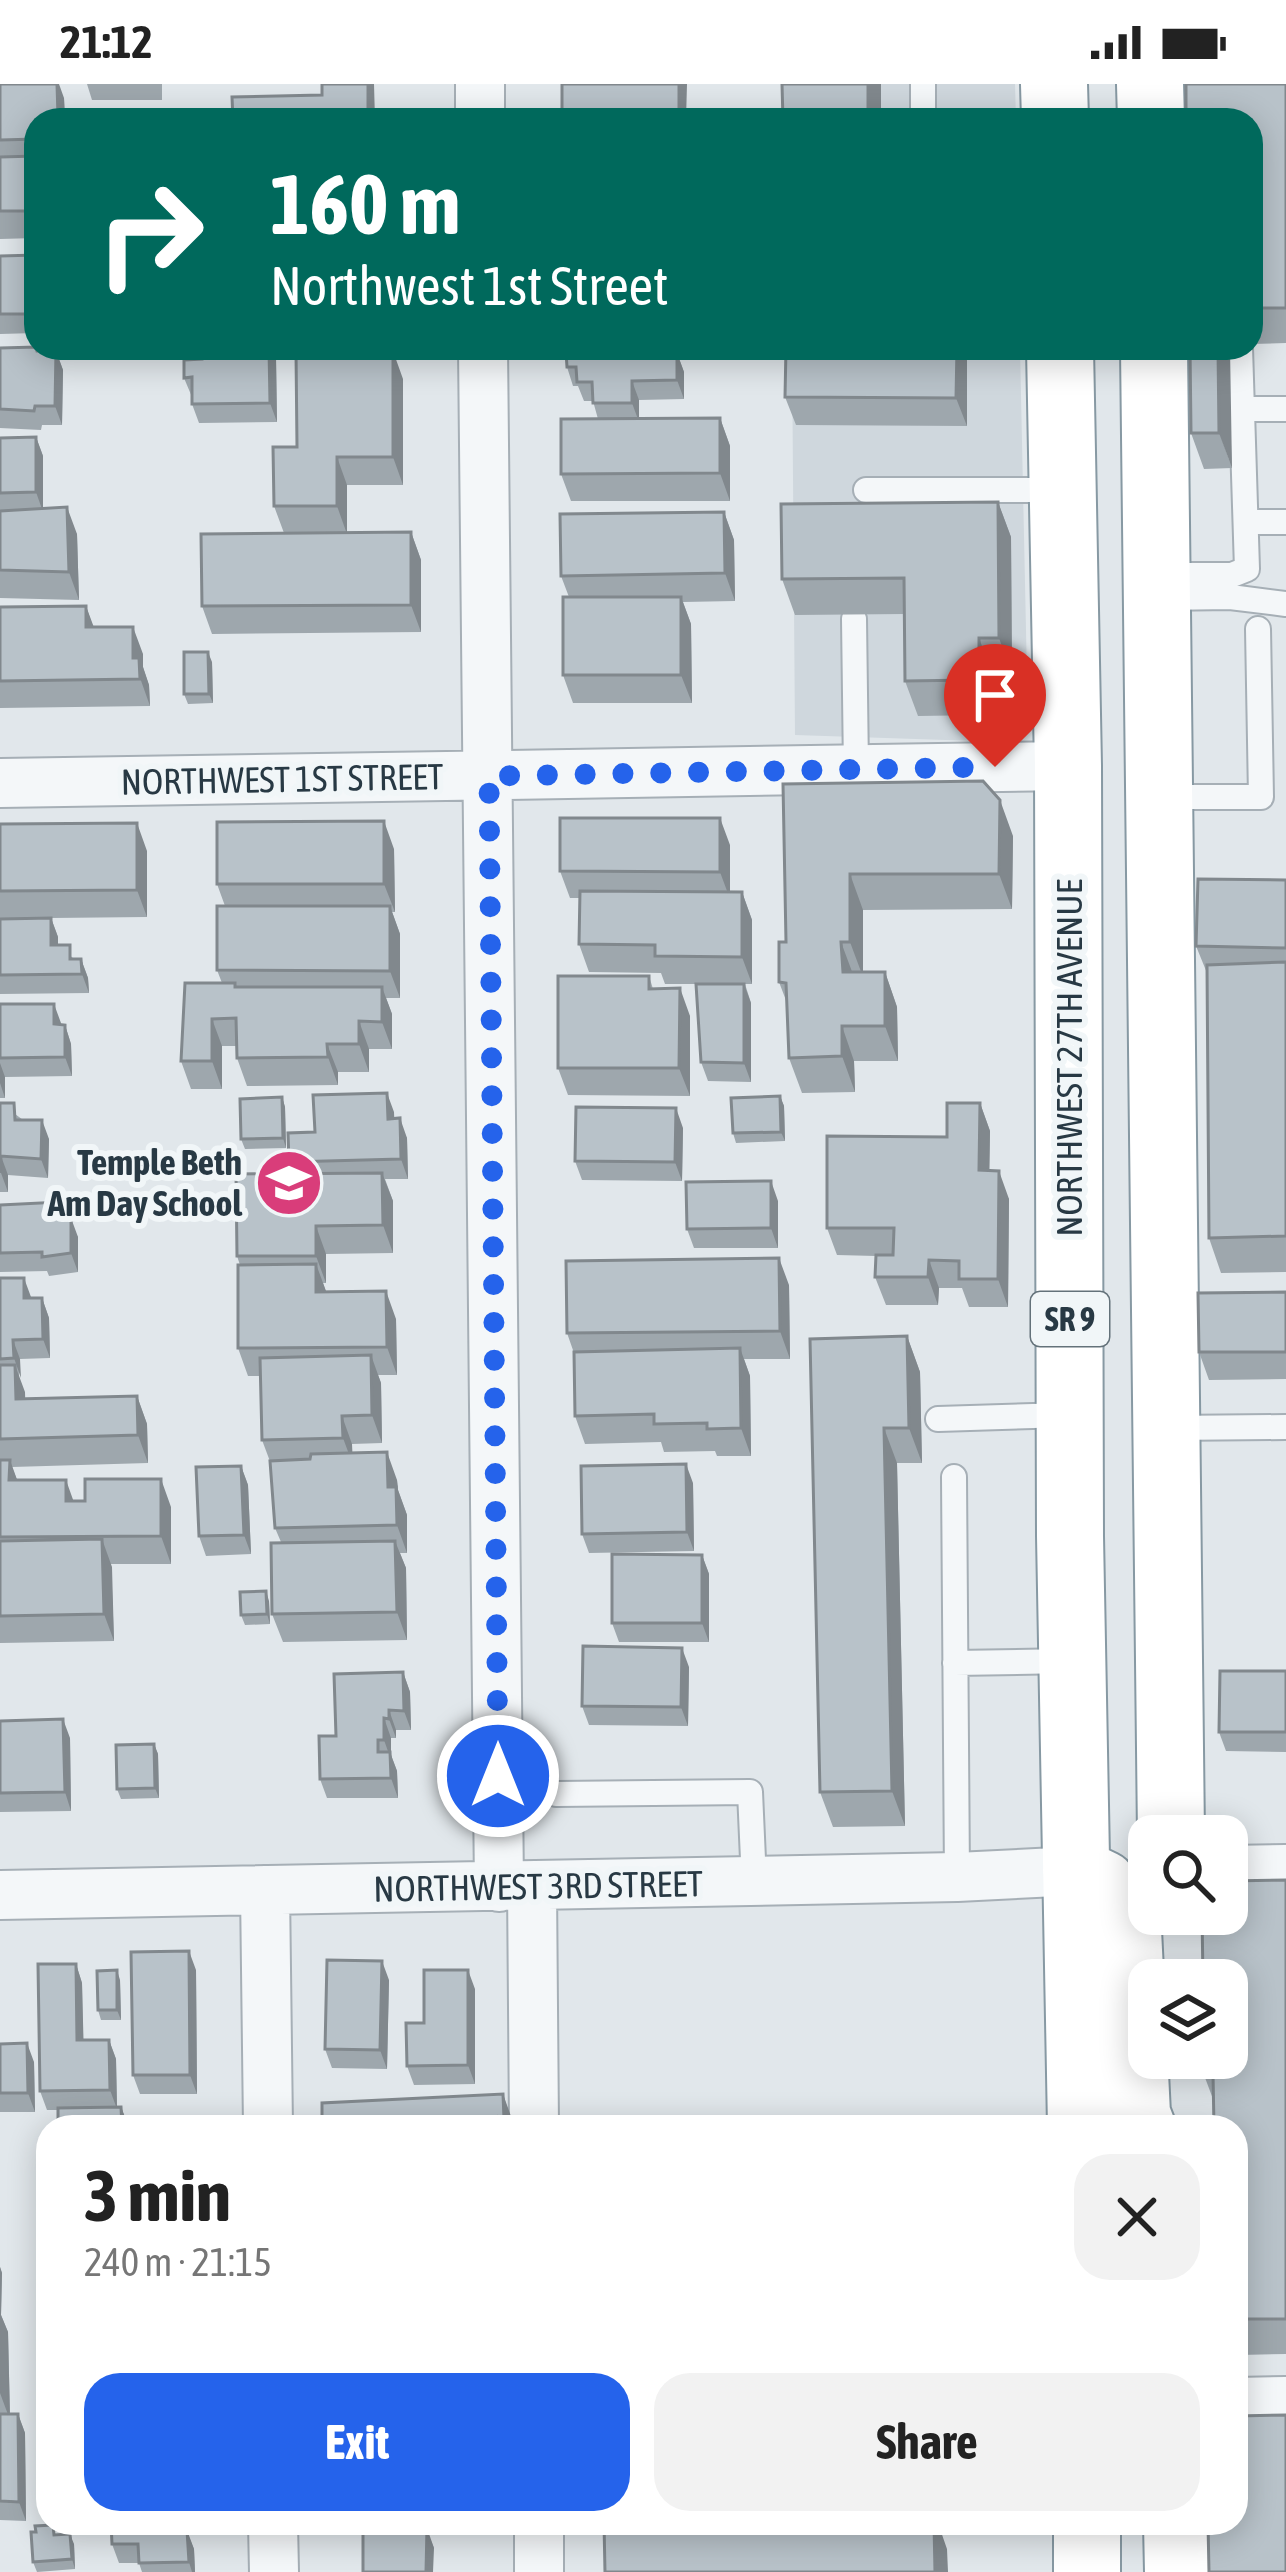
<!DOCTYPE html>
<html lang="en">
<head>
<meta charset="utf-8">
<style>
	:root { --surface:#fff; --page:#f2f2f2; --text:#222; --muted:#767676; --accent:#2563eb }
	body { margin:0; font-family:"Asap Condensed",sans-serif; background:var(--page); color:var(--text); height:100vh; display:flex; flex-direction:column; font-size:45px; white-space:nowrap }
	* { box-sizing:border-box; margin:0 }
	p { font-size:39px; color:var(--muted) }
	.icon { flex:none; width:66px; height:66px; fill:none; stroke:currentColor; stroke-width:2; stroke-linecap:round; stroke-linejoin:round }
	.map { position:relative; flex:1; overflow:hidden }
	.details { position:absolute; left:36px; top:2031px; width:1212px; height:420px; display:flex; flex-direction:column; background:var(--surface); border-radius:36px; box-shadow:0 6px 30px #0003 }
	.details>* { flex:none }
	.guide { position:absolute; left:24px; top:24px; width:1239px; height:252px; border-radius:36px; box-shadow:0 6px 30px #0003; background:#00695c; color:#fff; overflow:hidden }
	.buttons { position:absolute; left:1128px; top:1731px; display:grid; gap:24px }
	.buttons a { display:grid; place-items:center; width:120px; height:120px; border-radius:24px; background:var(--surface); box-shadow:0 6px 30px #0003; font-size:60px }
	.pin { position:absolute; display:grid; place-items:center; width:102px; height:102px; color:#fff; margin:-123px -51px; border-radius:50% 50% 50% 0; rotate:-45deg; box-shadow:0 0 12px #0007 }
	.pin .icon { rotate:45deg }
	.me { position:absolute; width:132px; margin:-66px; rotate:0deg; stroke-linejoin:round; filter:drop-shadow(0 0 9px #0008) }
	.turn { display:flex; align-items:center; gap:42px; height:252px; padding:0 48px; font-size:54px }
	.turn .icon { width:156px; height:156px; stroke-width:2.5 }
	.turn b { display:block; font-size:84px; line-height:102px }
	.round { display:grid; place-items:center; flex:none; width:126px; height:126px; border-radius:36px; background:var(--page) }
	.summary { display:flex; align-items:center; justify-content:space-between; height:204px; padding:0 48px }
	h1 { font-size:72px; font-weight:700; line-height:90px }
	.primary-button { display:flex; gap:24px; margin-top:auto; padding:24px 48px }
	.primary-button a { flex:1; height:138px; border-radius:36px; background:var(--accent); color:#fff; font-size:48px; font-weight:700; line-height:138px; text-align:center }
	.primary-button a+a { background:var(--page); color:var(--text) }
	.status { display:flex; justify-content:space-between; align-items:center; height:84px; padding:0 60px; background:var(--surface); direction:ltr }
	.status svg { height:33px; fill:currentColor }
	.map>svg:first-child { display:block }
	.built { fill:#cfd7dd }
	.lines { fill:none; stroke-linecap:round; stroke-linejoin:round }
	.lane-casing { stroke:#a6afb6; stroke-width:28 }
	.street-casing { stroke:#a6afb6; stroke-width:52 }
	.highway-casing { stroke:#8799a3; stroke-width:70 }
	.lane { stroke:#f4f7f9; stroke-width:24 }
	.street { stroke:#f4f7f9; stroke-width:48 }
	.highway { stroke:#fff; stroke-width:66 }
	.wall { fill:#9ea7ad }
	.shaded-wall { fill:#81888d }
	.building { fill:#b8c2c9; stroke:#81888d; stroke-width:3 }
	.route { stroke:#2563eb; stroke-width:21; stroke-dasharray:0 37.8 }
	.labels { text-anchor:middle; dominant-baseline:central; stroke-width:12; stroke-linejoin:round; paint-order:stroke }
	.shield { fill:#f1f6f8; stroke:#64727a; stroke-width:3 }
	.shield-label { font-size:33px; font-weight:bold; fill:#283944 }
	.street-label { font-size:36px; fill:#283944; stroke:#f1f6f8 }
	.poi-label { font-size:36px; font-weight:bold; fill:#283944; stroke:#f1f6f8; text-anchor:end }
</style>
</head>
<body>
<div class="status"><b>21:12</b><svg viewBox="0 0 49 12"><path d="M0 12V9h3v3zM5 12V6h3v6zM10 12V3h3v9zM15 12V0h3v12zM26 1h20v11H26zM47 4h2v5h-2z"/></svg></div>
<div class="map">
<svg width="1286" height="2488" viewBox="0 0 1286 2488">
	<rect width="100%" height="100%" fill="#e1e7eb"/>
	<path class="built" d="M791,0H1015L1016,36H791Z
		M792,264H1020L1028,640L1011,652L976,657L795,651Z"/>
	<g class="lines">
		<defs>
			<path id="lane" d="M923,0V36
				M1243,325H1286
				M866,406H1060
				M1247,438H1286
				M1160,491H1232L1247,485L1240,264
				M1160,514L1230,513L1286,520
				M854,535L856,685
				M1175,713H1261L1258,545
				M938,1335L1067,1331
				M1169,1344L1286,1343
				M954,1393L957,1793
				M955,1579L1069,1577
				M556,1710L750,1708L754,1798"/>
			<path id="street" d="M480,0V36
				M483,264L499,1803
				M0,699L1068,682
				M1227,1786L1286,1785
				M532,1802L534,2043
				M265,1806L268,2043
				M0,1811L957,1793L1076,1787
				M1236,2318L1286,2317
				M273,2439L274,2488
				M539,2439V2488"/>
			<path id="highway" d="M1054,0L1055,36
				M1150,0L1151,36
				M1060,264L1068,682L1070,1452L1081,2043
				M1154,264L1171,1752
				M1076,1787L1103,1800L1128,1846L1137,2030L1142,2043
				M1087,2439V2488
				M1177,2439L1178,2488"/>
		</defs>
		<use href="#lane" class="lane-casing"/>
		<use href="#street" class="street-casing"/>
		<use href="#highway" class="highway-casing"/>
		<use href="#lane" class="lane"/>
		<use href="#street" class="street"/>
		<use href="#highway" class="highway"/>
	</g>
	<path class="wall" d="M0,0L64,14L65,36H36V154L0,155Z
		M87,0H162V16H92Z
		M562,0L686,36H563Z
		M1286,0V259L1251,260V36Z
		M36,171V249L0,250V172Z
		M0,264H38L39,267H56L63,286L62,341H42L41,346L0,344Z
		M202,264H272L276,274L277,338L199,339L192,320V313L184,294L202,275Z
		M672,264V269H677L684,288V315L639,316V335L720,334L730,362V417H571L561,390L598,335L593,317H584L578,302H573L567,283Z
		M786,264H964L967,273V342L796,341L785,313Z
		M1190,264L1232,384L1204,385L1191,349Z
		M403,295V401H347V449L411,448L421,476V548L212,550L202,522L284,449L274,422L297,363Z
		M36,353L43,372V424L77,450L79,516L0,514V354Z
		M998,418L1011,453L1012,590L992,589V620L983,619V631L918,632L905,597L904,530L795,531L782,495Z
		M724,428L734,456L735,517L683,518L691,540L692,619H573L563,591L569,513L561,492Z
		M86,522L93,543L143,570V583L149,601L150,622L0,624V523Z
		M212,578L213,619L188,620L184,610Z
		M783,700L1013,752L1012,825L863,826V888H885L897,923L898,977H854L855,1008L802,1009L789,974L787,919L779,898L786,858Z
		M0,740L147,767V833L51,834L58,853V861L74,875H81L88,894L89,909L0,910Z
		M730,761V808H742L752,836V900H745L751,919V998L708,997L701,978L696,900H665L661,889L589,888L579,860L580,814H570L560,787Z
		M394,765L395,828H392L400,850V914H386L392,930V965H369V988H338V1001L247,1002L237,974L236,962H222V1005H191L181,977L222,899L217,886L225,822L217,800Z
		M1286,796V1188L1221,1189L1209,1154L1207,889L1196,862Z
		M649,892L653,905L690,932V1012L568,1011L558,984Z
		M0,920L65,941L71,960L72,992L5,993V1014H0Z
		M780,1012L784,1022L785,1057L736,1059L733,1049Z
		M282,1013L285,1023L286,1064L245,1065L241,1055Z
		M0,1019L49,1055L48,1094L8,1091V1108H0Z
		M980,1019L990,1047L989,1087L1009,1115L1008,1223H969L962,1204H939L938,1221H886L875,1193L876,1172L837,1171L827,1144L947,1053Z
		M394,1028V1035L407,1054L408,1095H385L393,1117V1169L326,1170V1199H323L326,1208L396,1235L397,1291H378L381,1299L382,1359L352,1360V1369L397,1396L398,1406L407,1431V1469H400L406,1484L407,1556L283,1558L272,1530L281,1458L275,1444L271,1380L262,1356L260,1292H248L238,1264L240,1181L237,1172L293,1089L289,1078Z
		M683,1044L682,1097L582,1096L575,1077Z
		M778,1117V1164H694L687,1145Z
		M0,1121L66,1135L78,1153V1188L49,1192L47,1187L0,1188Z
		M0,1194L31,1214H42L49,1234L50,1274L20,1275L19,1294L25,1315L137,1312L147,1340L148,1379L12,1383L17,1396L74,1417L171,1423V1480H111L114,1557L0,1559Z
		M789,1201L790,1275H744L750,1292L751,1372H717L715,1367L664,1368L661,1358L585,1360L575,1332L574,1269L567,1249Z
		M1286,1208V1295L1209,1296L1199,1268Z
		M907,1252L920,1288L922,1379H897L905,1742L833,1743L820,1708L810,1255Z
		M241,1382L248,1401L251,1470L206,1472L199,1452Z
		M693,1399L694,1467L589,1469L582,1450Z
		M702,1471L709,1490V1558H619L612,1539Z
		M269,1517L270,1540L245,1541L241,1531Z
		M689,1583L688,1642L589,1641L582,1622Z
		M1286,1587V1668L1226,1667L1219,1648Z
		M403,1588L410,1608L411,1646H396V1654H391V1671L397,1687L398,1714H327L320,1695L336,1652Z
		M0,1637L70,1654L71,1727L0,1728Z
		M154,1660L158,1670L159,1714L121,1715L117,1705Z
		M1286,1796V2270L1239,2271L1236,2268V2043L1213,2015L1204,1991Z
		M76,1880L82,1899L83,1956H109L116,1975L117,2023H121L129,2043H58V2026H47L40,2007Z
		M196,1886L197,2010H140L133,1991Z
		M120,1896L121,1936H101L98,1926Z
		M389,1896L387,1985L332,1984L325,1965Z
		M475,1905V2000L414,2001L407,1982L424,1939Z
		M0,1960L34,1978L35,2028H0Z
		M503,2010L513,2043H322Z
		M0,2183L2,2189L1,2231L8,2248L10,2330H18L25,2349L26,2437L0,2436Z
		M343,2439H478V2450H428L434,2464L363,2450H347Z
		M186,2446L194,2465L195,2488H142L139,2479H119L112,2460Z
		M57,2451L74,2460L75,2485L37,2488L33,2478Z"/>
	<path class="shaded-wall" d="M57,0H59L64,14L65,36H60L58,32Z
		M368,0H374L375,36H368Z
		M679,0H687L686,36H680Z
		M868,0H881V36H868Z
		M269,264H272L276,274L277,338L270,319Z
		M957,264H964L967,273V342L956,314Z
		M1218,264H1230L1232,384L1219,349Z
		M56,267L63,286L62,341L55,322Z
		M393,267L403,295V401L393,373Z
		M677,269L684,288V315L677,296Z
		M632,297L639,316V338L632,319Z
		M720,334L730,362V417L720,389Z
		M36,353L43,372V428L36,408Z
		M337,373L347,401V450L337,422Z
		M998,418L1011,453L1012,590L999,554Z
		M67,423L77,450L79,516L69,488Z
		M724,428L734,456L735,517L725,489Z
		M411,448L421,476V548L411,521Z
		M681,513L691,540L692,619L681,591Z
		M86,522L96,549L86,543Z
		M133,543L143,570V583L149,601L150,622L133,574Z
		M979,554L992,589V620L979,584Z
		M208,568L212,578L213,619L209,610Z
		M970,584L983,619V631L971,596Z
		M1000,716L1013,752L1012,825L999,790Z
		M720,734L730,761V815L720,788Z
		M384,737L394,765L395,828L384,800Z
		M137,739L147,767V833L137,806Z
		M850,790L863,826V893L850,858Z
		M742,808L752,836V900L742,873Z
		M390,822L400,850V914L390,887Z
		M51,834L58,853V880L51,861Z
		M841,858L854,893L843,888Z
		M81,875L88,894L89,909L82,890Z
		M885,888L897,923L898,977L885,942Z
		M744,900L751,919V998L744,979Z
		M382,903L392,930V965L382,938Z
		M680,904L690,932V1012L679,984Z
		M54,920L61,939V959L54,940Z
		M212,935L222,962V1005L212,977Z
		M359,937L369,965V988L359,960Z
		M65,941L71,960L72,992L65,973Z
		M842,942L854,977L855,1008L842,972Z
		M327,960L338,988V1001L328,973Z
		M0,979L5,993V1014L0,999Z
		M387,1009L394,1028L395,1054L388,1035Z
		M780,1012L784,1022L785,1057L781,1048Z
		M282,1013L285,1023L286,1064L283,1054Z
		M980,1019L990,1047L989,1114L979,1086Z
		M676,1024L683,1044L682,1097L675,1078Z
		M400,1034L407,1054L408,1095L401,1075Z
		M42,1036L49,1055L48,1094L41,1075Z
		M1,1072L8,1091V1108L1,1089Z
		M999,1087L1009,1115L1008,1223L998,1195Z
		M382,1089L393,1117V1169L383,1141Z
		M771,1097L778,1117V1164L771,1144Z
		M71,1134L78,1153V1188L71,1169Z
		M316,1142L326,1170V1199L316,1172Z
		M779,1174L789,1201L790,1275L780,1247Z
		M929,1176L939,1204L938,1221L928,1193Z
		M316,1180L326,1207L316,1208Z
		M24,1194L31,1213V1233L24,1214Z
		M386,1207L396,1235L397,1291L387,1263Z
		M42,1214L49,1234L50,1274L43,1255Z
		M907,1252L920,1288L922,1379L909,1344Z
		M13,1256L20,1275L21,1294L14,1274Z
		M740,1264L750,1292L751,1372L741,1344Z
		M371,1271L381,1299L382,1359L372,1331Z
		M15,1281L25,1308L26,1343L16,1315Z
		M137,1312L147,1340L148,1379L138,1351Z
		M342,1332L352,1360L353,1381L343,1354Z
		M884,1344L897,1379L905,1742L892,1707Z
		M387,1368L397,1396L398,1406L407,1431V1469L397,1441L388,1403Z
		M10,1376L20,1404L9,1396Z
		M686,1380L693,1399L694,1467L687,1448Z
		M241,1382L248,1401L251,1470L244,1451Z
		M161,1395L171,1423V1480L161,1452Z
		M66,1396L76,1424L66,1417Z
		M102,1455L112,1483L114,1557L104,1530Z
		M395,1457L406,1484L407,1556L397,1528Z
		M702,1471L709,1490V1558L702,1539Z
		M266,1507L269,1517L270,1540L267,1530Z
		M682,1564L689,1583L688,1642L681,1623Z
		M403,1588L410,1608L411,1646L404,1627Z
		M389,1626L396,1646V1654L389,1635Z
		M384,1634L391,1654V1671L397,1687L398,1714L391,1694L390,1673L384,1656Z
		M63,1635L70,1654L71,1727L65,1708Z
		M154,1660L158,1670L159,1714L155,1704Z
		M189,1867L196,1886L197,2010L190,1991Z
		M382,1877L389,1896L387,1985L380,1966Z
		M76,1880L82,1899L84,1975L77,1956Z
		M117,1886L120,1896L121,1936L117,1926Z
		M468,1886L475,1905V2000L468,1981Z
		M109,1956L116,1975L117,2025L110,2006Z
		M27,1959L34,1978L35,2028L28,2009Z
		M503,2010L513,2038V2043H507L504,2035Z
		M121,2023L129,2043H122Z
		M0,2183L2,2189L1,2231L8,2248L10,2336L0,2309Z
		M18,2330L25,2349L26,2437L19,2418Z
		M934,2439H938L947,2465L948,2488H935Z
		M427,2444L434,2464L433,2488H426Z
		M187,2446L194,2465L195,2488H192L189,2478Z
		M70,2450L74,2460L75,2485L72,2475Z"/>
	<path class="building" d="M0,0H57L58,32H51V36H36V55L0,56Z
		M322,0H368V36H233L232,13L322,11Z
		M562,0H679V34H562Z
		M782,0H868V36H783Z
		M1186,0H1286V224H1251V36H1186Z
		M36,72V127H0V73Z
		M36,171V230H0V172Z
		M36,263L37,267H56L55,322H35L34,327L0,325V264Z
		M202,264H269L270,319L192,320V293L184,294V276L202,275Z
		M591,264H665V269H677V296L632,297V319H593L592,298H577L576,283H567L566,268H591Z
		M786,264H957L956,314L785,313Z
		M1190,264H1218L1219,349H1191Z
		M296,267H393V373H337V422H274L273,363H297Z
		M720,334V389L561,390V335Z
		M36,353V408L0,409V354Z
		M998,418L999,554H979V584H970L971,596L905,597L904,494L782,495L781,420Z
		M67,423L69,488L0,486V427Z
		M724,428L725,489L561,492L560,430Z
		M411,448V521L202,522L201,450Z
		M563,513H681V591H563Z
		M86,522V543H133V574H139L140,595L0,597V523Z
		M184,568H208L209,610H184Z
		M983,697L1000,716L999,790H850V858H841L843,888H885V942H842V972L789,974L786,899L779,898V858H786L783,700Z
		M560,734H720V788L560,787Z
		M384,737V800H217V738Z
		M137,739V806L0,807V740Z
		M1198,795L1286,796V864L1196,862Z
		M580,807L742,808V873L655,872V861L579,860Z
		M217,822H390V887L217,886Z
		M51,834V861H70V875H81L82,890L0,891V835Z
		M1286,878V1152L1209,1154L1207,881Z
		M558,892H649V905L680,904L679,984H558Z
		M185,899H235V903H382V938L359,937V960H327L328,973L237,974L236,934L212,935V977H181Z
		M696,900H744V979L701,978Z
		M0,920H54V940L65,941V973L0,974Z
		M387,1009L388,1035L400,1034L401,1075L289,1078L288,1049L315,1048L313,1011Z
		M780,1012L781,1048L733,1049L731,1014Z
		M282,1013L283,1054L241,1055L240,1015Z
		M0,1019H14L15,1036H42L41,1075L1,1072L0,1089Z
		M947,1019H980L979,1086L999,1087L998,1195H959V1177L929,1176L928,1193H875L876,1171H893L894,1144H827V1052L947,1053Z
		M576,1023L676,1024L675,1078L575,1077Z
		M382,1089L383,1141L316,1142V1172H237L236,1090Z
		M771,1097V1144L687,1145L686,1098Z
		M60,1118V1135L71,1134V1169L42,1173V1168L0,1169V1121Z
		M779,1174L780,1247L567,1249L566,1177Z
		M316,1180V1208L386,1207L387,1263L238,1264V1181Z
		M0,1194H24V1214H42L43,1255L13,1256L14,1274L0,1275Z
		M1286,1208V1268H1199L1198,1209Z
		M907,1252L909,1344H884L892,1707L820,1708L810,1255Z
		M740,1264L741,1344L707,1345V1339L654,1340V1330L575,1332L574,1268Z
		M371,1271L372,1331L342,1332L343,1354L262,1356L260,1274Z
		M0,1281H15L16,1315L137,1312L138,1351L0,1355Z
		M387,1368L388,1403H396L397,1441L275,1444L270,1377L310,1375L311,1370Z
		M0,1376H10L9,1396H66V1417H85V1395H161V1452L0,1453Z
		M686,1380L687,1448L582,1450L581,1382Z
		M241,1382L244,1451L199,1452L196,1383Z
		M102,1455L104,1530L0,1532V1457Z
		M395,1457L397,1528L272,1530L271,1459Z
		M612,1470L702,1471V1539H612Z
		M266,1507L267,1530L241,1531L240,1508Z
		M583,1562L682,1564L681,1623L582,1622Z
		M1220,1587H1286V1648H1219Z
		M403,1588L404,1627L389,1626V1635L384,1634V1656H378V1668H390L391,1694L320,1695L319,1652H336L334,1590Z
		M63,1635L65,1708L0,1709V1637Z
		M154,1660L155,1704L117,1705L116,1661Z
		M1286,1796V2235H1236V2043H1214L1213,1990L1204,1991V1974H1227V1896H1203L1202,1830H1227V1797Z
		M189,1867L190,1991H133L131,1868Z
		M327,1876L382,1877L380,1966L325,1965Z
		M38,1880H76L77,1956H109L110,2006L40,2007Z
		M117,1886V1926H98L97,1887Z
		M424,1886H468V1981L407,1982L406,1939H424Z
		M27,1959L28,2009H0V1960Z
		M503,2010L504,2035L499,2033V2043H461V2039L449,2038V2043H322V2019Z
		M121,2023L122,2043H58V2024Z
		M42,2119H48V2183H43Z
		M0,2330H18L19,2418L0,2417Z
		M1286,2331V2488H1209L1208,2439H1236V2332Z
		M111,2439H179V2446H187L189,2478L139,2479L138,2460H112Z
		M604,2439H934L935,2488H605Z
		M53,2441L54,2451L70,2450L72,2475L33,2478L31,2448H36L35,2442Z
		M363,2443L427,2444L426,2488H363Z"/>
	<g class="lines">
		<path class="route" d="M498,1692L489,692L995,683"/>
	</g>
	<defs>
		<symbol id="school-disc" viewBox="-11 -11 22 22"><circle r="9.5" fill="#d93d7a" stroke="#f1f6f8"/><path d="M0-5L7-2L0 1L-7-2ZM-4 1L0 2.5L4 1V4Q0 6-4 4Z" fill="#fff"/></symbol>
	</defs>
	<g fill-rule="evenodd">
		<use href="#school-disc" x="251" y="1061" width="76" height="76"/>
	</g>
	<g class="labels">
		<rect class="shield" x="1031" y="1208" width="78" height="54" rx="9"/>
		<g class="shield-label">
			<text x="1070" y="1235">SR 9</text>
		</g>
		<g class="street-label">
			<text transform="translate(282 695) rotate(-1)">NORTHWEST 1ST STREET</text>
			<text transform="translate(1069 974) rotate(-90)">NORTHWEST 27TH AVENUE</text>
			<text transform="translate(538 1802) rotate(-1)">NORTHWEST 3RD STREET</text>
		</g>
		<g class="poi-label">
			<text x="242" y="1078">Temple Beth<tspan x="242" dy="41">Am Day School</tspan></text>
		</g>
	</g>
</svg>
<div class="buttons">
<a><svg class="icon" aria-label="search" viewBox="0 0 24 24"><circle cx="10" cy="10" r="6"/><path d="M15 15l6 6"/></svg></a>
<a><svg class="icon" aria-label="layers" viewBox="0 0 24 24"><path d="M12 4l9 5-9 5-9-5zM3 14l9 5 9-5"/></svg></a>
</div>
<div class="pin" style="left:995px;top:683px;background:#d93025"><svg class="icon" aria-label="arrive" viewBox="0 0 24 24"><path d="M6 21V4h12l-3 4 3 4H6"/></svg></div>
<svg class="me" style="left:498px;top:1692px" viewBox="-20 -20 40 40"><circle r="17" fill="#2563eb" stroke="#fff" stroke-width="3"/><path d="M0-11L8 9 0 5-8 9z" fill="#fff"/></svg>
<div class="guide">
<div class="turn"><svg class="icon" aria-label="right" viewBox="0 0 24 24"><path d="M7 20v-9h11M14 6l5 5-5 5"/></svg><div><b>160 m</b>Northwest 1st Street</div></div>
</div>
<section class="details">
<div class="summary"><div><h1>3 min</h1><p>240 m · 21:15</p></div><a class="round"><svg class="icon" aria-label="close" viewBox="0 0 24 24"><path d="M6 6l12 12M18 6L6 18"/></svg></a></div>
<div class="primary-button"><a>Exit</a><a>Share</a></div>
</section>
</div>
</body>
</html>
